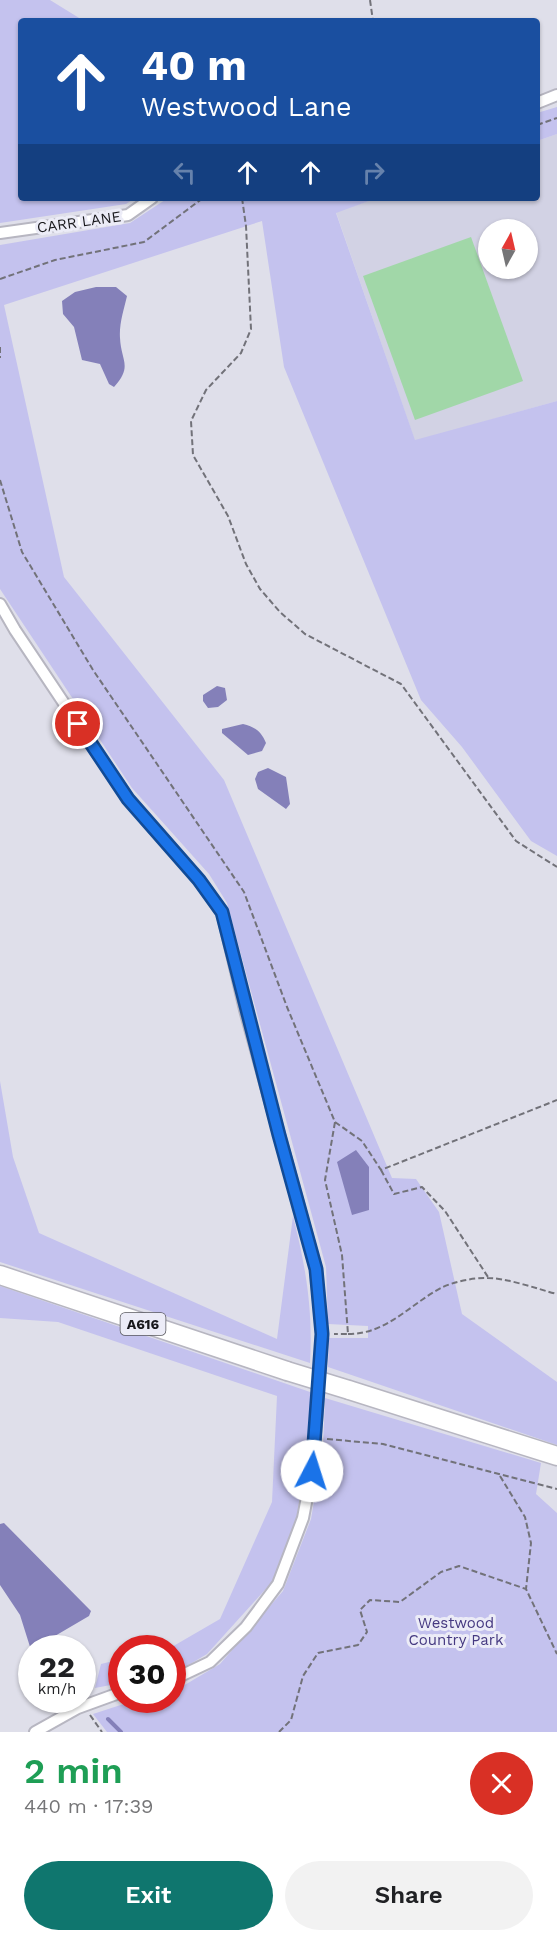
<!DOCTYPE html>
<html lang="en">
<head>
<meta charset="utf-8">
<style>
	:root { --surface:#fff; --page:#f2f2f2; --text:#202124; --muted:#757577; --accent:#0f766e }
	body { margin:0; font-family:"Work Sans",sans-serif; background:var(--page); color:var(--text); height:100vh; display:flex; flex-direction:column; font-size:22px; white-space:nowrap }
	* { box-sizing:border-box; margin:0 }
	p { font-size:20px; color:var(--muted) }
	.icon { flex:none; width:33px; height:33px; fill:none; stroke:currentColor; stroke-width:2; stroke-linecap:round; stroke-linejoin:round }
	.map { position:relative; height:1732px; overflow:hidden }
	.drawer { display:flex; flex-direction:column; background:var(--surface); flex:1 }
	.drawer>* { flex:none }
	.top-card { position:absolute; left:18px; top:18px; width:522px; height:183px; border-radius:6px; box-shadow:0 2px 4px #0004; background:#1a4fa0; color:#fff; overflow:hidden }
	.needle { width:39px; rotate:8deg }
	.tools { position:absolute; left:478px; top:219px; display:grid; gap:12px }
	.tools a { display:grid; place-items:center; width:60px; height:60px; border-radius:50%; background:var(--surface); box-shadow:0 2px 4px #0004; font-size:30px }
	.speed { position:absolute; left:18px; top:1635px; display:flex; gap:12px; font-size:30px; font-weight:700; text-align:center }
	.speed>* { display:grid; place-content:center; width:78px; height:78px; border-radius:50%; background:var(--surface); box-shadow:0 2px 4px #0004; line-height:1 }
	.speed small { font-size:15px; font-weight:400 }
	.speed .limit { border:9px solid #d22; background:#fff; color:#111 }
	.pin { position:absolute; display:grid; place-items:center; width:51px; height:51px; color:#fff; margin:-26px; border:3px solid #fff; border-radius:50%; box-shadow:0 2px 6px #0007 }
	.me { position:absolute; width:66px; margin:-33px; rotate:5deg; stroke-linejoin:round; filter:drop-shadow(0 0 4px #0008) }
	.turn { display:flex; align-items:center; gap:21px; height:126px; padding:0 24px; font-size:27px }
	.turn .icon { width:78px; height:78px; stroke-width:2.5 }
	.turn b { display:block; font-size:42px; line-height:51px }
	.lanes { display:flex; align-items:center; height:57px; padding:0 24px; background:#0003; justify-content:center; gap:30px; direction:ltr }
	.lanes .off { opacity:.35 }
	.round { display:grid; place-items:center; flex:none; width:63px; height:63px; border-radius:32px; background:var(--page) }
	.headline { display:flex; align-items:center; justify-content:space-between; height:102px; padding:0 24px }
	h1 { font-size:36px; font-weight:600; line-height:45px; color:#1e9e55 }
	.action { display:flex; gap:12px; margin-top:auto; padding:12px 24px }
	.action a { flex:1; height:69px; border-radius:36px; background:var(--accent); color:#fff; font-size:24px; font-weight:600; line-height:69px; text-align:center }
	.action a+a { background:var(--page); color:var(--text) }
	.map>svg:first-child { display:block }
	.built { fill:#d2d2e4; fill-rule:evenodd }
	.green { fill:#c4c2ee }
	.water { fill:#8480b9 }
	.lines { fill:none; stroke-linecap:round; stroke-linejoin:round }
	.stream { stroke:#8480b9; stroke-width:4 }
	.building { fill:#a1d7a8 }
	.minor-casing { stroke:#b7b6c1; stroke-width:14 }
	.trunk-casing { stroke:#b7b6c1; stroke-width:21 }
	.path { stroke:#727279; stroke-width:2; stroke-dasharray:6 3; stroke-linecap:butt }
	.minor { stroke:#fff; stroke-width:10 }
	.trunk { stroke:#fff; stroke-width:18 }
	.trunk-bridge-casing { stroke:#b7b6c1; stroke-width:21; stroke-linecap:butt }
	.trunk-bridge { stroke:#fff; stroke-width:18 }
	.route-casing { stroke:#114b97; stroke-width:15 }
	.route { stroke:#1a73e8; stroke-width:10 }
	.labels { text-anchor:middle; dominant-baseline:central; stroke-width:6; stroke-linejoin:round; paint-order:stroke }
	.shield { fill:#ececf7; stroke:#57575d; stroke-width:1.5 }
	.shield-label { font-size:14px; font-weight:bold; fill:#17171b }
	.street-label { font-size:15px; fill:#17171b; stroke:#ececf7 }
	.park-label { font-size:15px; fill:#453981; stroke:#ececf7 }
</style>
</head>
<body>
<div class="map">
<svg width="557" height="1732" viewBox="0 0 557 1732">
	<rect width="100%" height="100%" fill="#dfdfea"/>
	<path class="built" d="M557,134V401L415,441L336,212L377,198H537V141ZM489,230H528V268H489Z"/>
	<path class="green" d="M0,0H50L84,21H21V198H135L126,204L0,223Z
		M557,107V134L537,141V113Z
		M168,198H377L336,213L415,440L557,401V856L531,841L462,747L421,700L284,367L262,221L4,305L64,577L224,780L392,1178L416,1179L439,1212L462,1314L557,1382V1445L328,1367L329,1338H368V1326L328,1324L326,1267L227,903L209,874L132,788L0,589V245L130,223Z
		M0,1081L13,1157L39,1233L277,1339L293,1216C306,1268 313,1309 310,1363L0,1262Z
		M0,1286L313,1393L297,1518L273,1581L207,1654L175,1673H173L172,1648H170L220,1619L272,1502L277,1396L58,1322L0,1318Z
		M325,1398L541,1463L536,1494L557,1513V1732H107L93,1714L136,1700H172L173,1689L183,1686L220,1664L283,1591L311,1519L323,1448Z
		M121,1659V1683L95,1688L101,1664Z"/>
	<path class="water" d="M96,287H116L127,296C124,309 119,324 120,338C121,361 133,366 114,387L109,384L100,364L82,360L74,327L63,314L62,301L75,292Z
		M217,686L225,688L227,700L218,707L208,708L203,701V695Z
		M243,724C255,727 261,731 266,743L262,751L248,755L222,733V729Z
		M268,768L286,777L290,804L286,809L258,789L255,779L258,772Z
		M356,1150L369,1167V1210L352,1215L337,1162Z
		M4,1523L91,1611L89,1616L31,1650L20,1615L0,1585V1524Z"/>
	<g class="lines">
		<path class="stream" d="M108,1719L121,1732"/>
	</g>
	<path class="building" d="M471,237L523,381L415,420L363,276Z"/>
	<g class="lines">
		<defs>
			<path id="minor" d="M537,103L557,95
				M0,233L128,215L152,198
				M0,604L15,630L128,799L199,880L222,912L245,1010L316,1269L322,1334L318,1397L312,1471L303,1518L278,1584L246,1627L210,1662L172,1680
				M35,1732L78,1708L122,1692"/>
			<path id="trunk" d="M0,1275L287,1371
				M349,1390L557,1456"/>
		</defs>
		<use href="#minor" class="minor-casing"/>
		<use href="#trunk" class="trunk-casing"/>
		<path class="path" d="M370,0L373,21
			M537,125L557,118
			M242,198L246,226L251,329L241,353L206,390L191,421L193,455L228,516L246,564L260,589L280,612L305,634L401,684L516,841L557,867
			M0,279L55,260L144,242L203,198
			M0,347V358
			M0,480L22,552L93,670L244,892L287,1007L335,1122L325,1180L342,1255L348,1334H334
			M335,1122L362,1141L381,1170L557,1100
			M381,1170L394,1194L422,1187L445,1211L488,1277
			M348,1334C387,1334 409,1305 441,1288C453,1282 471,1278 485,1278C505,1277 537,1289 557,1294
			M327,1439L383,1444L557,1489
			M500,1476L525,1517L531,1543L526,1589L557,1654
			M90,1715L102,1732
			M279,1732L291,1720L303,1676L318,1653L358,1645L367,1632L360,1610L370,1600L400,1602L441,1572L459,1566L526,1589"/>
		<use href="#minor" class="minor"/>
		<use href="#trunk" class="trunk"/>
		<defs>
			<path id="trunk-bridge" d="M287,1371L349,1390"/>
		</defs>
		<use href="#trunk-bridge" class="trunk-bridge-casing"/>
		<use href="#trunk-bridge" class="trunk-bridge"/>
	</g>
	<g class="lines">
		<defs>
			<path id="route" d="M78,724L128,799L199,880L222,912L279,1135L316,1269L322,1334L312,1471"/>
		</defs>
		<use href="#route" class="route-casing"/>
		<use href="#route" class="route"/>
	</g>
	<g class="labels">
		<rect class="shield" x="120.5" y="1313" width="45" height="22" rx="4.5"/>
		<g class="shield-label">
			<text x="143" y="1324">A616</text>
		</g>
		<g class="street-label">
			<text transform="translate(79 222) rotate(-8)">CARR LANE</text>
		</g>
		<g class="park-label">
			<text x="456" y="1623">Westwood<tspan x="456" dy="17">Country Park</tspan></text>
		</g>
	</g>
</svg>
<div class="tools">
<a><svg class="needle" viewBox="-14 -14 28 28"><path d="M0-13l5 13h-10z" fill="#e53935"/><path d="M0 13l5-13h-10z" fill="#757577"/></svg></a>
</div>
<div class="speed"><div>22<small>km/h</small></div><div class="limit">30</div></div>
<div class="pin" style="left:78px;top:724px;background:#d93025"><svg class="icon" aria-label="arrive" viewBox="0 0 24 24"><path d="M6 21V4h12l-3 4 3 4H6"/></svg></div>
<svg class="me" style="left:312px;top:1471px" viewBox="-20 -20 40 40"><circle r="19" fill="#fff"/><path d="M0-13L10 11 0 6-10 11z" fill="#1a73e8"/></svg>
<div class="top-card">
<div class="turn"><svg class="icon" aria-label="ahead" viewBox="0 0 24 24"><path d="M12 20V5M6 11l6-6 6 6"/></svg><div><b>40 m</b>Westwood Lane</div></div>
<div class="lanes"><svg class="icon off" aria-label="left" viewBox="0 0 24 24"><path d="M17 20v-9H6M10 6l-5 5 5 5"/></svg><svg class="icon" aria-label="ahead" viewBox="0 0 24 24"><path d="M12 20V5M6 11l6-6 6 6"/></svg><svg class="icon" aria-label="ahead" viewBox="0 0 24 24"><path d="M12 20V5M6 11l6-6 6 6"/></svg><svg class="icon off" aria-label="right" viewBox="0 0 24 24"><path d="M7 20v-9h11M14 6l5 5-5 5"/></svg></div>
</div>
</div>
<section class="drawer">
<div class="headline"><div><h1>2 min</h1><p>440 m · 17:39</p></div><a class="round" style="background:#d93025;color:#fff"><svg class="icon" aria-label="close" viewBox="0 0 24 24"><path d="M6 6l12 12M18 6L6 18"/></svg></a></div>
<div class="action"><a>Exit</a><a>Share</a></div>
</section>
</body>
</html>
